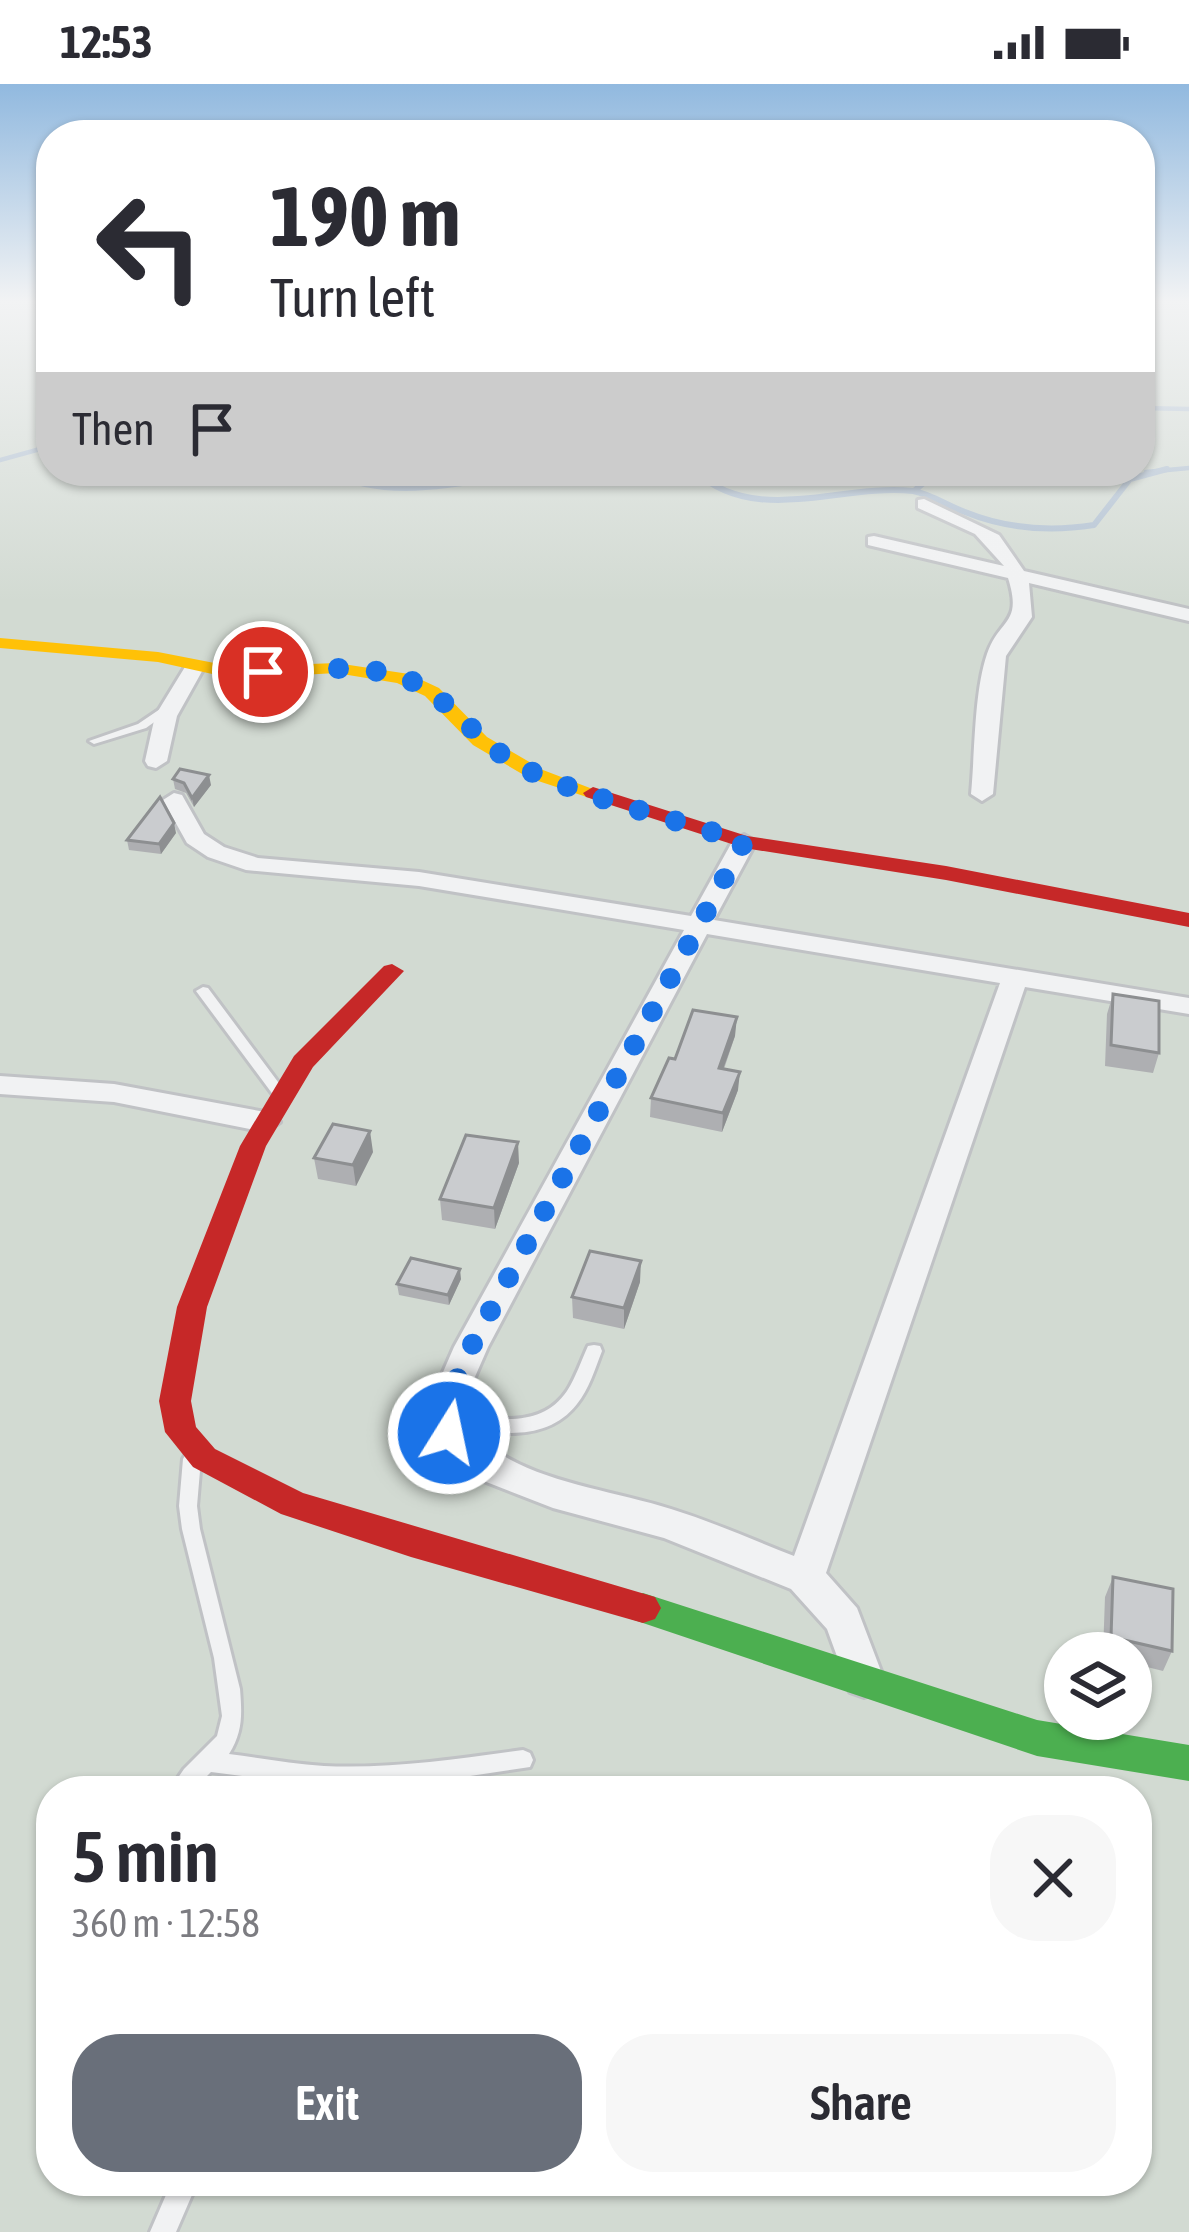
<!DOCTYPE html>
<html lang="en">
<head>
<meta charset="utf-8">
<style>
	:root { --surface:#fff; --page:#f7f7f7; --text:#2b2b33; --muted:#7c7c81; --accent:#696f7a }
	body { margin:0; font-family:"Asap Condensed",sans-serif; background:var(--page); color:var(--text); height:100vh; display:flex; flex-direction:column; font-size:45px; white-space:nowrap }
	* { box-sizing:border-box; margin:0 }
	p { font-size:39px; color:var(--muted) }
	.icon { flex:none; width:66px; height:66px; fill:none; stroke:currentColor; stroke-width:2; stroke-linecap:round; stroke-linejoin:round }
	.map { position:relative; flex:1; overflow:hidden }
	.drawer { position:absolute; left:36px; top:1692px; width:1116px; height:420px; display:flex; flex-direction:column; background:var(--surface); border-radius:48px; box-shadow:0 3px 9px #0004 }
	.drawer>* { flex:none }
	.guide { position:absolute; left:36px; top:36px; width:1119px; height:366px; border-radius:48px; box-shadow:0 3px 9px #0004; background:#fff; color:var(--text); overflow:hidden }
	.controls { position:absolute; left:1044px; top:1548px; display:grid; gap:24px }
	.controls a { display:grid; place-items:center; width:108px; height:108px; border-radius:50%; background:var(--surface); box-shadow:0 3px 9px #0004; font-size:60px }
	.pin { position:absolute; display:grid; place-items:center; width:102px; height:102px; color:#fff; margin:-51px; border:6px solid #fff; border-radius:50%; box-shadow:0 3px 12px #0007 }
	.me { position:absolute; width:132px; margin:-66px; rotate:10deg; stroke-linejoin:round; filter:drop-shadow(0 0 9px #0008) }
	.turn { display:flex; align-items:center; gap:42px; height:252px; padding:0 36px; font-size:54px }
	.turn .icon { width:156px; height:156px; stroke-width:2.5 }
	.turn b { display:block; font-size:84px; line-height:102px }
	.then { display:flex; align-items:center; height:114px; padding:0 36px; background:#0003; gap:24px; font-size:45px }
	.round { display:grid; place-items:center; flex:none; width:126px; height:126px; border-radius:48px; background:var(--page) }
	.summary { display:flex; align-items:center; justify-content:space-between; height:204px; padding:0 36px }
	h1 { font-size:72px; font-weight:600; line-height:90px }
	.button { display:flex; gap:24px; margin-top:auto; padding:24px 36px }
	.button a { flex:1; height:138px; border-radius:48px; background:var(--accent); color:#fff; font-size:48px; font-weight:600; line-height:138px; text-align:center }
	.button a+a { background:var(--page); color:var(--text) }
	.status { display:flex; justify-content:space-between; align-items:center; height:84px; padding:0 60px; background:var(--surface); direction:ltr }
	.status svg { height:33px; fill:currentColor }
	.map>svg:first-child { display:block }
	.green { fill:#d2dad2; fill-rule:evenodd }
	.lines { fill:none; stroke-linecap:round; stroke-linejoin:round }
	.stream-far1 { stroke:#b0c0d1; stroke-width:4.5 }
	.stream { stroke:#b0c0d1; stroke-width:6 }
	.lane-casing { stroke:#c0c2c5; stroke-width:6 }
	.street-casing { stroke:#c0c2c5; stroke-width:6 }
	.lane { fill:#f1f2f3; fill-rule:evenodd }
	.street { fill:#f1f2f3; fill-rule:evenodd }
	.fast { fill:#4caf50; fill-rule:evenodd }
	.slow { fill:#ffc107; fill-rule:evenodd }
	.jam { fill:#c62828; fill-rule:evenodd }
	.wall { fill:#aeafb2 }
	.shaded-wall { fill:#8d8f91 }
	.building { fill:#cacccf; stroke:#8d8f91; stroke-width:3 }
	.route { stroke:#1a73e8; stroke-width:21; stroke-dasharray:0 37.8 }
</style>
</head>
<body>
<div class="status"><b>12:53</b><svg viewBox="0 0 49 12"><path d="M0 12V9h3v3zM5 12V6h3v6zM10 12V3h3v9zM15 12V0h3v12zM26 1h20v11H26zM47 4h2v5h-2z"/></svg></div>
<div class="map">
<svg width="1189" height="2148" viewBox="0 0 1189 2148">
	<rect width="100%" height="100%" fill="#e2e4e7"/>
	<path class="green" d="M0,217H51V387H1140V217H1189V2148H0ZM1065,1569H1131V1635H1065ZM51,1707H1137V2097H51Z"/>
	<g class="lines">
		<path class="stream-far1" d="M1140,324L1189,325
			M0,376L51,362
			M541,388L548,387
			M1146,388L1189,384"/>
		<path class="stream" d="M327,387C398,422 473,393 548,387
			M695,387C755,443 841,399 913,407C931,410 948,422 965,428C1007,445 1049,448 1094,441L1130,395L1167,385
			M914,407L938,387"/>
		<defs>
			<path id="lane" d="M169,619L178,621L146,644L94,660L89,657L138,640Z
				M203,903L208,904L284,1006L286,1009L284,1012H274L196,907Z
				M594,1261L600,1262L602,1267C595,1285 589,1305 577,1320C546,1360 493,1350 450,1340L444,1338L441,1333L444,1328L450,1326C490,1335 540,1347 567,1307C576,1293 581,1277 588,1262Z
				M192,1368L198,1370L201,1375L197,1422L200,1445L240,1605C242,1630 243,1648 229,1670C261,1674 292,1680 324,1682C391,1685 457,1675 523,1666L530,1669L533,1676L530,1683L430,1698L359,1702L303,1700L211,1688L192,1707H169L184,1685L217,1652L222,1632L214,1574L182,1445L179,1422L183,1375L186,1370Z
				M172,2097H198L176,2148H150Z"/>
			<path id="street" d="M924,415L999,451L1024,487L1189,525V537L1029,499L1032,533L1006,572L993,710L982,717L971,710C975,668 974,608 987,570C999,534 1023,541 1008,494L868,461V453L874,452L1004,482L975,450L918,424V416Z
				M188,578L205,582L177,632L167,677L156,684L148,682L145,677L155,632Z
				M174,709L182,711L204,750L224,763L258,774L419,788L691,832L732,758L744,751L756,758L714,836L1189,914V930L1025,903L826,1489L857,1524L884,1595L878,1608L864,1613L850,1608L827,1545L791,1505L664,1454L553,1424L466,1390L431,1349L433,1311L454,1263L684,846L419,802L246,786L208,773L187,759L163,716ZM707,850L1000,899L794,1472C753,1456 713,1438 671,1425C602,1403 520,1398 467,1344V1311L488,1263Z
				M0,992L114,1000L265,1028L280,1038L265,1048L114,1018L0,1010Z"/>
		</defs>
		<use href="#lane" class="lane-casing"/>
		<use href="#street" class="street-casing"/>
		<use href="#lane" class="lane"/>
		<use href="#street" class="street"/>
		<path class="fast" d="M643,1509L1037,1636L1189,1661V1697L1037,1672L643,1539L631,1535L625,1524L631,1513Z"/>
		<path class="slow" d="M0,554L158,568L235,583L336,579L409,590L439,604L487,653L543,686L603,709L593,715L529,694L473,661L425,612L397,599L336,589L235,595L158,578L0,564Z"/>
		<path class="jam" d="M593,703L747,752L946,782L1189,829V843L946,796L744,764L586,713L583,709Z
			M392,880L404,887L313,983L266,1062L207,1223L191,1317L196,1343L215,1365L303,1409L655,1513L661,1524L655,1535L643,1539L411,1473L281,1430L193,1383L165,1348L159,1317L177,1223L240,1062L294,972L384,882Z"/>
	</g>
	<path class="wall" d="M173,695L211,701L194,723L186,709L175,705Z
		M176,749L161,770L129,766L127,756Z
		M1113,910L1159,969L1153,989L1105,982L1107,930Z
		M735,952L724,985L738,1006L722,1048L650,1033L651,1014L675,975Z
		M373,1068L356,1102L318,1095L314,1074Z
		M519,1079L495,1145L442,1136L440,1115Z
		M461,1195L449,1221L399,1211L397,1200Z
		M640,1198L624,1245L573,1234L572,1213Z
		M1113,1493L1172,1567L1163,1587L1131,1579V1569H1103L1105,1513Z"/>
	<path class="shaded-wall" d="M209,691L211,701L194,723L192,714Z
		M174,739L176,749L161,770L159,760Z
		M737,933L735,952L717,1002L719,984Z
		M740,988L738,1006L722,1048L723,1029Z
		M370,1047L373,1068L356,1102L353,1081Z
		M518,1058L519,1079L495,1145L494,1124Z
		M641,1177L640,1198L624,1245V1224Z
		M460,1185L461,1195L449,1221L448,1211Z"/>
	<path class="building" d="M180,685L209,691L192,714L184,699L173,695Z
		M160,713L174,739L159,760L127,756Z
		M1113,910L1159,917V969L1111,961Z
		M693,926L737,933L719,984L740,988L723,1029L651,1014L669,974L675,975Z
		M333,1040L370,1047L353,1081L314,1074Z
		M466,1051L518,1058L494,1124L440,1115Z
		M590,1167L641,1177L624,1224L572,1213Z
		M411,1174L460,1185L448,1211L397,1200Z
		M1113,1493L1173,1505L1172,1567L1111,1553Z"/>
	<linearGradient id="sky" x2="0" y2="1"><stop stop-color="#91b9df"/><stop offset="0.42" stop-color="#f2f3f4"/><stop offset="1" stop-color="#f2f3f4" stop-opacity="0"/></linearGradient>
	<rect width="1189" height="518" fill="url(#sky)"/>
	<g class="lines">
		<path class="route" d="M263,588C317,586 387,574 433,610C470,638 488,669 534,689C600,718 675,735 744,758L471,1263L450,1312L449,1349"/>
	</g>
</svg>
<div class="controls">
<a><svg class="icon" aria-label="layers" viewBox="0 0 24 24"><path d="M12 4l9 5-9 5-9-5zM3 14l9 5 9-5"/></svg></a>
</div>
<div class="pin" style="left:263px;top:588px;background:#d93025"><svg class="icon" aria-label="arrive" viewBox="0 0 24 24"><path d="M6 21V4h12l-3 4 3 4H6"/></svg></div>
<svg class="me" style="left:449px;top:1349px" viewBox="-20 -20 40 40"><circle r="17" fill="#1a73e8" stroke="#fff" stroke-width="3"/><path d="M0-11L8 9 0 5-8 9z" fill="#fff"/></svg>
<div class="guide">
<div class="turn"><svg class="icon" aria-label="left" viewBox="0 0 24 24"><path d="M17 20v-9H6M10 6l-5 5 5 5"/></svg><div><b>190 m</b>Turn left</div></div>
<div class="then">Then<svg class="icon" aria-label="arrive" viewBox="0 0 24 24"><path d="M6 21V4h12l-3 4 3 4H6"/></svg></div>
</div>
<section class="drawer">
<div class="summary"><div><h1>5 min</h1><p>360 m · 12:58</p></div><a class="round"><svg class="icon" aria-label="close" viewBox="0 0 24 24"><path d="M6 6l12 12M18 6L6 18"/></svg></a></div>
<div class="button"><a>Exit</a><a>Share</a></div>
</section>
</div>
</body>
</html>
